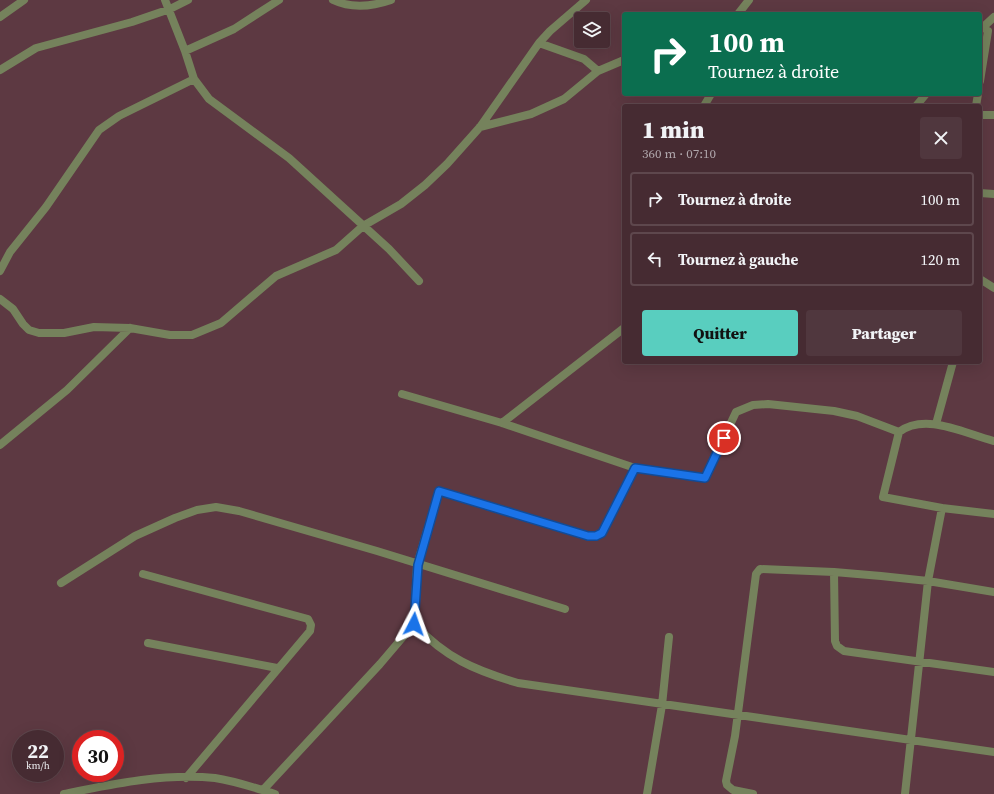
<!DOCTYPE html>
<html lang="fr">
<head>
<meta charset="utf-8">
<style>
	:root { --surface:#462b32; --page:#50373e; --text:#f1f3f6; --muted:#b0a7ac; --line:#5e474d; --accent:#59cebf }
	body { margin:0; font-family:"Source Serif 4",serif; background:var(--page); color:var(--text); height:100vh; display:flex; flex-direction:column; font-size:15px; white-space:nowrap }
	* { box-sizing:border-box; margin:0 }
	p { font-size:13px; color:var(--muted) }
	.icon { flex:none; width:22px; height:22px; fill:none; stroke:currentColor; stroke-width:2; stroke-linecap:round; stroke-linejoin:round }
	.map { position:relative; flex:1; overflow:hidden }
	.panel { position:absolute; left:622px; top:104px; width:360px; height:260px; display:flex; flex-direction:column; background:var(--surface); border-radius:4px; box-shadow:0 4px 16px #0002,0 0 0 1px var(--line) }
	.panel>* { flex:none }
	.banner { position:absolute; left:622px; top:12px; width:360px; height:84px; border-radius:4px; box-shadow:0 4px 16px #0002,0 0 0 1px var(--line); background:#0b6e4f; color:#fff; overflow:hidden }
	.tools { position:absolute; left:574px; top:12px; display:grid; gap:8px }
	.tools a { display:grid; place-items:center; width:36px; height:36px; border-radius:4px; background:var(--surface); box-shadow:0 4px 16px #0002,0 0 0 1px var(--line); font-size:20px }
	.speed { position:absolute; left:12px; top:730px; display:flex; gap:8px; font-size:20px; font-weight:700; text-align:center }
	.speed>* { display:grid; place-content:center; width:52px; height:52px; border-radius:50%; background:var(--surface); box-shadow:0 4px 16px #0002,0 0 0 1px var(--line); line-height:1 }
	.speed small { font-size:10px; font-weight:400 }
	.speed .limit { border:6px solid #d22; background:#fff; color:#111 }
	.pin { position:absolute; display:grid; place-items:center; width:34px; height:34px; color:#fff; margin:-17px; border:2px solid #fff; border-radius:50%; box-shadow:0 1px 4px #0007 }
	.me { position:absolute; width:44px; margin:-22px; rotate:4deg; stroke-linejoin:round; filter:drop-shadow(0 0 3px #0008) }
	.turn { display:flex; align-items:center; gap:14px; height:84px; padding:0 20px; font-size:18px }
	.turn .icon { width:52px; height:52px; stroke-width:2.5 }
	.turn b { display:block; font-size:28px; line-height:34px }
	.round { display:grid; place-items:center; flex:none; width:42px; height:42px; border-radius:4px; background:var(--page) }
	.headline { display:flex; align-items:center; justify-content:space-between; height:68px; padding:0 20px }
	h1 { font-size:24px; font-weight:800; line-height:30px }
	.cta { display:flex; gap:8px; margin-top:auto; padding:8px 20px }
	.cta a { flex:1; height:46px; border-radius:4px; background:var(--accent); color:#111; font-size:16px; font-weight:800; line-height:46px; text-align:center }
	.cta a+a { background:var(--page); color:var(--text) }
	ul { padding:0; list-style:none }
	li { display:flex; align-items:center; gap:12px; height:54px; margin:0 8px 6px; padding:0 12px; border:2px solid var(--line); border-radius:4px }
	li div { flex:1 }
	li b { display:block; font-size:15px }
	li em { font-style:normal }
	.map>svg:first-child { display:block }
	.lines { fill:none; stroke-linecap:round; stroke-linejoin:round }
	.street { stroke:#75825c; stroke-width:8 }
	.route-casing { stroke:#114b97; stroke-width:10 }
	.route { stroke:#1a73e8; stroke-width:7 }
</style>
</head>
<body>
<div class="map">
<svg width="994" height="794" viewBox="0 0 994 794">
	<rect width="100%" height="100%" fill="#5d3942"/>
	<g class="lines">
		<path class="street" d="M165,0L185,51L194,79L209,99L289,158L389,249L419,281
			M333,0C352,9 371,7 391,0
			M738,14L749,0
			M0,17L24,0
			M980,30L994,17
			M539,43L584,59L598,71
			M185,51L234,29L279,0
			M0,70L36,48L132,22L170,9L188,0
			M980,81L988,31
			M704,106L711,94
			M916,106L926,94
			M976,106L978,94
			M980,115H994
			M480,127L531,114L564,99L598,71L624,60
			M980,193L994,194
			M0,271L10,252L46,207L99,130L119,116L194,79
			M980,279L994,288
			M0,299L13,309L23,324L29,330L39,333H64L94,327L130,328L170,335H192L221,323L276,276L336,250L363,226L401,204L425,185L447,164L480,127L539,43L550,31L586,0
			M402,394L502,423L635,468L705,478L736,412L753,405L768,404L834,411L857,416L899,432
			M502,423L624,328
			M936,424L953,362
			M994,441C965,434 926,412 899,432L883,497L942,508L994,514
			M0,445L67,390L130,328
			M834,572L835,641L837,646L844,651L994,672
			M143,574L308,619L311,625L310,631L186,778
			M61,583L135,536L175,518L197,510L216,507L239,511L377,551L565,609
			M414,624C446,658 474,670 518,683L994,752
			M148,643L277,668
			M263,790L380,664L414,624L417,565L439,491L588,536H596L602,533L635,468
			M64,794C113,784 164,773 215,778C235,781 256,788 275,794
			M647,794L662,705L669,637
			M753,794L733,790L727,785L726,781L735,736L756,574L760,569L834,572L881,576L928,581L994,592
			M905,794L928,581L942,508"/>
	</g>
	<g class="lines">
		<defs>
			<path id="route" d="M414,624L418,565L439,491L588,536H596L602,533L635,468L705,478L724,438"/>
		</defs>
		<use href="#route" class="route-casing"/>
		<use href="#route" class="route"/>
	</g>
</svg>
<div class="tools">
<a><svg class="icon" aria-label="layers" viewBox="0 0 24 24"><path d="M12 4l9 5-9 5-9-5zM3 14l9 5 9-5"/></svg></a>
</div>
<div class="speed"><div>22<small>km/h</small></div><div class="limit">30</div></div>
<div class="pin" style="left:724px;top:438px;background:#d93025"><svg class="icon" aria-label="arrive" viewBox="0 0 24 24"><path d="M6 21V4h12l-3 4 3 4H6"/></svg></div>
<svg class="me" style="left:414px;top:624px" viewBox="-20 -20 40 40"><path d="M0-17L14 15 0 8-14 15z" fill="#1a73e8" stroke="#fff" stroke-width="4"/></svg>
<div class="banner">
<div class="turn"><svg class="icon" aria-label="right" viewBox="0 0 24 24"><path d="M7 20v-9h11M14 6l5 5-5 5"/></svg><div><b>100 m</b>Tournez à droite</div></div>
</div>
<section class="panel">
<div class="headline"><div><h1>1 min</h1><p>360 m · 07:10</p></div><a class="round"><svg class="icon" aria-label="close" viewBox="0 0 24 24"><path d="M6 6l12 12M18 6L6 18"/></svg></a></div>
<ul>
<li><svg class="icon" aria-label="right" viewBox="0 0 24 24"><path d="M7 20v-9h11M14 6l5 5-5 5"/></svg><div><b>Tournez à droite</b></div><em>100 m</em></li>
<li><svg class="icon" aria-label="left" viewBox="0 0 24 24"><path d="M17 20v-9H6M10 6l-5 5 5 5"/></svg><div><b>Tournez à gauche</b></div><em>120 m</em></li>
</ul>
<div class="cta"><a>Quitter</a><a>Partager</a></div>
</section>
</div>
</body>
</html>
